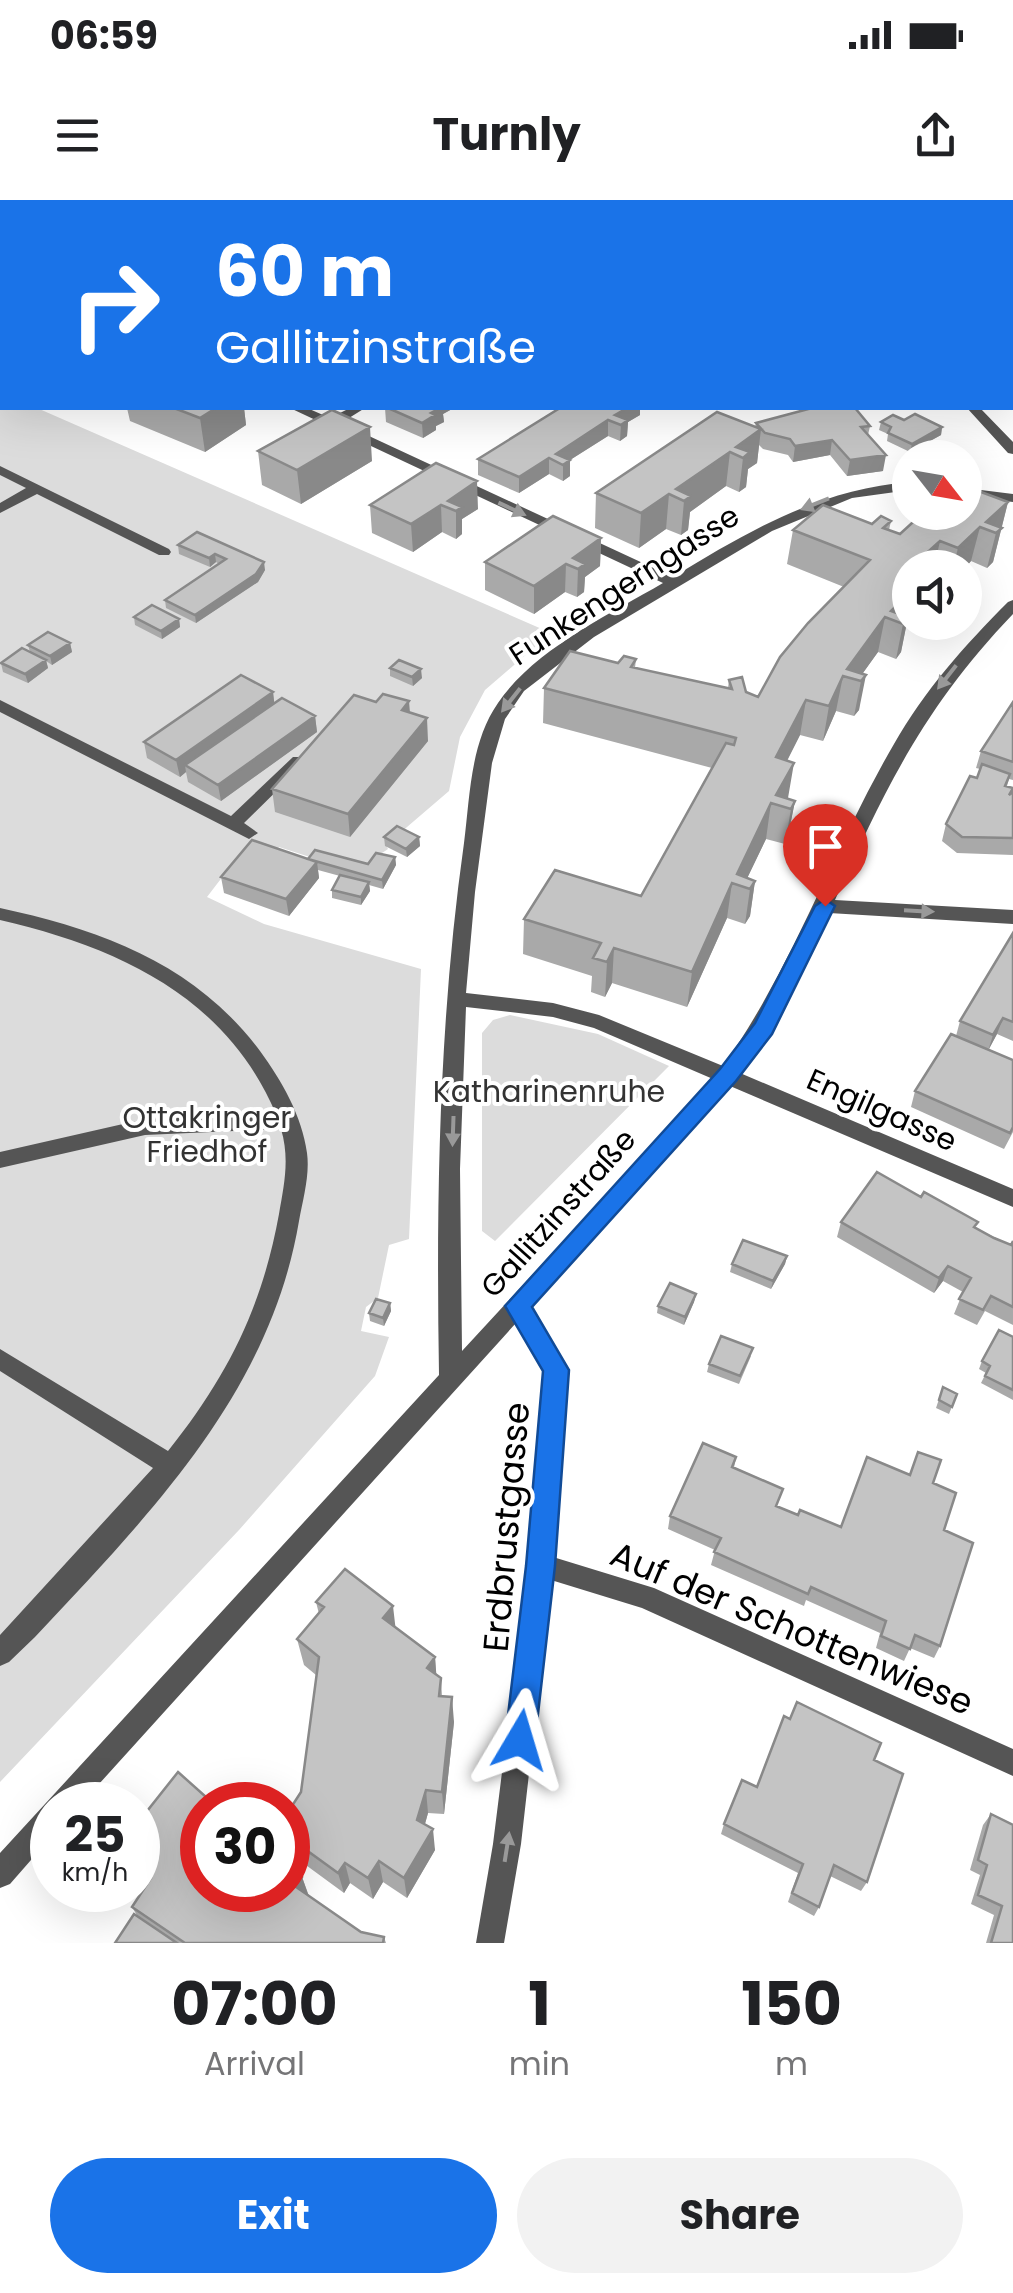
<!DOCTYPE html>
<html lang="en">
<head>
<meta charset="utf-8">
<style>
	:root { --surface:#fff; --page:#f2f2f2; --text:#202124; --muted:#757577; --accent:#1a73e8 }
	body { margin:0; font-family:Poppins,sans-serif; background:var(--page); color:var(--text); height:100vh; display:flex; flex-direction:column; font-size:38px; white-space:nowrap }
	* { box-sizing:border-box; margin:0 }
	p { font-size:32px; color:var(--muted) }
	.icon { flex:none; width:55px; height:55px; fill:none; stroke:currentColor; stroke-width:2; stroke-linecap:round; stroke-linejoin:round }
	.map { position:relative; height:1743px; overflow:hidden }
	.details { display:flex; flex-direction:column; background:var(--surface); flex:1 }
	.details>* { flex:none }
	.hud { position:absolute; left:0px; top:0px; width:1015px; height:210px; box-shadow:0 10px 40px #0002; background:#1a73e8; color:#fff; overflow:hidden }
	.needle { width:65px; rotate:121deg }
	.tools { position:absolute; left:892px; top:240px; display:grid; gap:20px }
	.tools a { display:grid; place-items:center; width:90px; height:90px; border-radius:50%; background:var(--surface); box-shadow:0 10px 40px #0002; font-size:50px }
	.speed { position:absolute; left:30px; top:1582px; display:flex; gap:20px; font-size:50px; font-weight:700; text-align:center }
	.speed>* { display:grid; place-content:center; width:130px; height:130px; border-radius:50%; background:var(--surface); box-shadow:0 10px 40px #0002; line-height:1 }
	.speed small { font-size:25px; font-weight:400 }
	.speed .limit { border:15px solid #d22; background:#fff; color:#111 }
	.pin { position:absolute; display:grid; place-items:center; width:85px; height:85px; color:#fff; margin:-102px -42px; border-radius:50% 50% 50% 0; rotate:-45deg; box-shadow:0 0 10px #0007 }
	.pin .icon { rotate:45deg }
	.me { position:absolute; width:110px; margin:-55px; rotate:7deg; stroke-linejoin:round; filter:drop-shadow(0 0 8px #0008) }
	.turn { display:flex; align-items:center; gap:35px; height:210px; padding:0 50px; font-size:45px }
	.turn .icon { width:130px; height:130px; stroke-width:2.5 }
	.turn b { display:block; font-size:70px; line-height:85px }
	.eta { display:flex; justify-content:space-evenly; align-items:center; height:170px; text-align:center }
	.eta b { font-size:60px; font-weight:700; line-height:70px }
	.primary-button { display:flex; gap:20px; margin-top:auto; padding:20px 50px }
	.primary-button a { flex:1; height:115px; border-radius:60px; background:var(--accent); color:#fff; font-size:40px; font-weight:700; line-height:115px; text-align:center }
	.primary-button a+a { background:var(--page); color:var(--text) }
	.status { display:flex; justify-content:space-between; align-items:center; height:70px; padding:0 50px; background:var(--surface); direction:ltr }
	.status svg { height:28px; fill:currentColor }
	header { display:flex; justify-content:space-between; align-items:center; height:130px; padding:0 50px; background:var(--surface); font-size:45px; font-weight:700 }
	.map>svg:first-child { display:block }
	.green { fill:#dcdcdc }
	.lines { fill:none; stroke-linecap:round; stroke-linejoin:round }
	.lane { fill:#555; fill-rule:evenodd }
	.street { fill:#555; fill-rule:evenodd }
	.wall { fill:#a9a9a9 }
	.shaded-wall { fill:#898989 }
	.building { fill:#c4c4c4; stroke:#898989; stroke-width:2.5 }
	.oneway { fill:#999 }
	.route { fill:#1a73e8; stroke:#114b97; stroke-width:2.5 }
	.labels { text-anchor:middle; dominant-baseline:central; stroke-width:8; stroke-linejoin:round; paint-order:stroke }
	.street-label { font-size:30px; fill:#000; stroke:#fff }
	.park-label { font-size:30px; fill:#333; stroke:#fff }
	.near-street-label { font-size:35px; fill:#000; stroke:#fff }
</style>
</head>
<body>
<div class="status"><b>06:59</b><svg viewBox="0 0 49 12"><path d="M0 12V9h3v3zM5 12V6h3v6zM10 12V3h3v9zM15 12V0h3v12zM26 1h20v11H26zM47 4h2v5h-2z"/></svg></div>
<header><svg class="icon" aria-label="menu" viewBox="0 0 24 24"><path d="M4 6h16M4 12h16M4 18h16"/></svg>Turnly<svg class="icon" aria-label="share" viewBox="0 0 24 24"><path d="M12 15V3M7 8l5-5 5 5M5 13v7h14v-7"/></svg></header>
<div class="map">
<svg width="1013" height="1743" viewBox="0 0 1013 1743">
	<rect width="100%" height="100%" fill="#fff"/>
	<path class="green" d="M0,191L2,208H37L551,433L485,490L460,537L449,591L386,645L388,649L364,665L316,659L279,647L269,659L243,650L207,697L264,724L421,769L409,1039L389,1045L378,1098L366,1107L361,1131L389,1137L375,1176L239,1330L0,1582Z
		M510,815L598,834L669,866L495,1041L482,1031V833L493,820Z"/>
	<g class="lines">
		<path class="lane" d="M0,266L169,349L171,352L169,355H159L37,294L0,313V303L26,288L0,275Z
			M0,500L231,616L293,557H305L307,561L244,623L258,633L249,639L0,512Z
			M0,708C102,730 195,764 260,851C282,881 302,916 307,953C310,975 303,999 299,1021C270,1193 150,1314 35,1437L9,1462L0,1466V1435L153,1268L0,1171V1149L168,1251C227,1177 262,1108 279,1014C284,985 290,959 281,929L145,935L0,968V952L145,919L276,914C226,796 117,747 0,720Z"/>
		<path class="street" d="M457,0H469L470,2H459Z
			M1012,90H1013V98H1012Z
			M1012,107H1013V115H1012Z
			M290,208H307L330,218L350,208H365L341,223L673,377C749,331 820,289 910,282V290L852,298L772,331L594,437L524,491L505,519L492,563L475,692L466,793L553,803L599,815L723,866C794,766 832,650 894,544C924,491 965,445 1008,402L1013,400V414C926,505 886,586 835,700L1013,710V724L829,713L789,795L740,873L1013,989V1007L730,886L531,1107L567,1170L553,1357L654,1388L1013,1549V1576L642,1408L551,1380L521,1644L504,1743H476L493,1644L528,1365L544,1171L516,1123L80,1605H52V1636L10,1684L0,1688V1653L439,1175C436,997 439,820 464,643C470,597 470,543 498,503C535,449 607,416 663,383ZM466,807L553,817L594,828L713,879L462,1151L460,969Z
			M967,208H980L1013,242V254L1008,253Z
			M965,288L1013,294V302L965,296Z"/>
	</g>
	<path class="wall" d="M0,0H135L131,2H2V10L0,9Z
		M486,0H550V2H486Z
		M0,24L2,25V77L0,76Z
		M2,137V176L1,175L0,138Z
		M127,208H244L246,225L205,252L130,221Z
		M385,208H452V209L443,214L444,222L436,226V230L423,238L386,222Z
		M560,208L640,215L628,222L627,236L620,241L608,236L570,260V276L563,281L549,274L519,293L478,275V259Z
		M904,220L942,227L941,235L910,252L887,241L888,234L879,230L881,222Z
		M756,223L870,226L868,235L883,271L847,276L830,255L793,262L788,255L763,249L759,245L757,263L748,269L746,287L739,292L726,286L690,312L688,330L681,335L666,329L639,348L595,328L596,293L755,227Z
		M258,251L372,261L301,304L262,285Z
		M436,263L478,309L462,319V334L456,339L442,332L413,352L372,333L370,305Z
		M1008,302L993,362L987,368L971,361L965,368H910V407L901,452L896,459L878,452L862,474L859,510L854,516L836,511L823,541L800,535L787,561V599L795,601L788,636L785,644L766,639L747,678L755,681L750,716L745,724L727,718L687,807L612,783L605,797L591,792L592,776L523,754L524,719L641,696L712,568L543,523L544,488L618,463L636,459L635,468L728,488L729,480L746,492L758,497L844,387L787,364L793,330L872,324L891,321L889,330L900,334Z
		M197,332L265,370L258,382L196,423L166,408L165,400L219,364L216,362L210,367L179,354L178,345Z
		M601,338L600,366L585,377L584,392L577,397L565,392L534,414L485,390V362Z
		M134,417L179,419L180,427L162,439L135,425Z
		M70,443L72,452L52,465L46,461L48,468L28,483L3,472L1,463L30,452L28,445Z
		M390,468L422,478L413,486L390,476Z
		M273,492L274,503L315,516L317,532L221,601L188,582L186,572L180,577L147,558L144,542Z
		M1013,502V580L1009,579L1007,586L1012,593L1013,592V655L957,653L942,641L946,624L977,578L980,569L976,568L981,551Z
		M410,513L428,541L350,637L275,612L272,589Z
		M384,637H419L420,646L407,657L385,646Z
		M395,657L396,665L383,689L369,685L370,691L361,705L332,698V690L340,676L318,670L319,678L289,716L224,693L221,677L308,659L368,664Z
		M1013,733V841L997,834L988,850L1013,860V932L1004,949L911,907L915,891L956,836L960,821Z
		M841,1022L975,1028L1011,1045L1013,1041V1125L985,1111L977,1125L954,1114L963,1092L943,1081L934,1093L837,1037Z
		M787,1056L785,1064L771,1089L730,1072L732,1064Z
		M696,1094L694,1102L684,1125L657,1113L658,1106Z
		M390,1103L391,1111L384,1126L370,1121L369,1113Z
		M1013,1137V1200L981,1183L986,1173L979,1169L982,1161Z
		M751,1156L739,1184L707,1172L709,1164Z
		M943,1187L957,1194L949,1214L936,1208Z
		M736,1257L734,1268L777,1306L798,1315L841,1327L910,1275L933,1283L944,1330L940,1446L934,1458L910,1448L904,1461L876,1448L880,1433L806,1400L804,1406L711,1365L715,1350L668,1329L670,1316Z
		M316,1402L396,1428L435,1457L436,1475L441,1478L442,1496L454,1522L444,1614L428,1613L425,1624L435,1650L407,1698L383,1682L373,1699L350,1683L344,1693L299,1660L293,1670L302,1677L309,1696L361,1732L384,1737L386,1743H115L138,1717L132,1707L146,1686L138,1679V1639L148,1623L144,1615L288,1690V1612L301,1592L316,1475L304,1465L297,1439L319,1414Z
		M874,1560L867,1682L861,1691L830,1676L819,1707L814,1716L788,1702L798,1673L721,1634L724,1624L757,1587Z
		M991,1614L1013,1743H986L994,1715L971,1704L980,1675L970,1670L983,1625Z"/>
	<path class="shaded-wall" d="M99,0H135L131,2H95Z
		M216,208H244L246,225L205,252L200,218Z
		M436,208H452V209L443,214L444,222L436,226V230L423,238L422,223Z
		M627,208H640V215L628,222L627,236L620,241L621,225L615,215Z
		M608,220V236L570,260V276L563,281V265L556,254Z
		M370,227L372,261L301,304L297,270Z
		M942,227L941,235L910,252L912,244Z
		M761,229L757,263L748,269L746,287L739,292L743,258L736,247Z
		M832,240L830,255L793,262L795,246Z
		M730,252L726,286L690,312L688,330L681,335L684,301L676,289Z
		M886,255L883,271L847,276L850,260Z
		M549,258V274L519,293V277Z
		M477,281L478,309L462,319V334L456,339V311L448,301Z
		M669,294L666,329L639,348L641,313Z
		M1008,302L993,362L987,368L996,333L986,322Z
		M441,305L442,332L413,352L411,324Z
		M980,327L971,361L965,368H953L958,348Z
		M601,338L600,366L585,377L584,392L577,397L578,369L573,358Z
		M940,341L934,368H911Z
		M215,354L216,362L210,367L209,358Z
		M264,362L265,370L258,382L196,423L195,415Z
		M566,364L565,392L534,414V386Z
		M910,369V407L901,452L896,459L903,424L890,419L896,381Z
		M885,417L878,452L858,480L847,469Z
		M179,419L180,427L162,439L161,431Z
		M70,443L72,452L52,465L50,456Z
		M46,460L48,468L28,483L25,474Z
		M421,469L422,478L413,486L412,477Z
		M866,475L859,510L854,516L861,481Z
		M843,476L836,511L823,541L829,506Z
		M273,492L275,509L185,565L186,572L180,577L176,560Z
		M806,500L800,535L771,592L776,557Z
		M409,501L411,525L402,510Z
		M315,516L317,532L221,601L218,585Z
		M427,518L428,541L350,637L348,614Z
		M794,563L788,598L783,607L776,595Z
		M795,601L788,636L785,644L791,609Z
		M771,603L766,639L743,687L737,674Z
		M419,637L420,646L407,657L406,649Z
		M395,657L396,665L383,689L382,680Z
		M317,662L319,678L289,716L286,699Z
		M755,681L750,716L745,724L750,689Z
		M369,682L370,691L361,705V697Z
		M732,683L727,718L687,807L692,772Z
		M614,748L612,783L605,797L607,762Z
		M1003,818L997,834L988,851L993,835Z
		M787,1056L785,1064L771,1089L773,1081Z
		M948,1066L943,1081L934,1093L939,1078Z
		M696,1094L694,1102L684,1125L685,1117Z
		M390,1103L391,1111L384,1126L383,1118Z
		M393,1406L396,1432L383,1418Z
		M435,1457L437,1483L427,1468Z
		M452,1497L454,1522L444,1614L442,1592Z
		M426,1590L428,1613L420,1641L417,1620Z
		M433,1629L435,1650L407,1698L404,1678Z
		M291,1639L299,1660L288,1678V1645Z
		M379,1661L383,1682L373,1699L368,1678Z
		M345,1663L350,1683L344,1693L338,1673Z
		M302,1677L309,1697L296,1687Z"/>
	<path class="building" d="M40,0H99L95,2H50Z
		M184,0H266L274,2H191Z
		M395,0H432L434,2H377Z
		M498,0H546L548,2H500Z
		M0,24L2,25V58L0,57Z
		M174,208H216L200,218Z
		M388,208H440L431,213L435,215L422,223Z
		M560,208H627L615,215L628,220L621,225L608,220L556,254L570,260L563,265L549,258L519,277L478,259Z
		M812,208H855L870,226L861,227L886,255L850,260L832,240L795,246L790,239L765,233L756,223Z
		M332,210L370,227L297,270L258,251Z
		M717,212L761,229L736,247L750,252L743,258L730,252L676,289L691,296L684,301L669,294L641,313L596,293Z
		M915,214L942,227L912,244L888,233L891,227L881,222L893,215L904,220Z
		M436,263L477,281L448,301L462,307L456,311L441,305L411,324L370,305Z
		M965,286L1008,302L986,322L1002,328L996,333L980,327L958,348L940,341L910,368L896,381L910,387V392L891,411L908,417L903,424L885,417L847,469L866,475L861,481L843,476L829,506L806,500L776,557L794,563L776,595L795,601L791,609L771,603L737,674L755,681L750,689L732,683L692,772L614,748L607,762L593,758L601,743L524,719L555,670L641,696L726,543L734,545L736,538L544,488L570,451L618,463L624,456L636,459L631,467L732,489L729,480L742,477L746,492L758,497L780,457L808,423L870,360L793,330L823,305L872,324L881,316L891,321L883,328L900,334L924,312H965Z
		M553,316L601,338L573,358L585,364L578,369L566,364L534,386L485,362Z
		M197,332L264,362L256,374L195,415L165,400L226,359L215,354L209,358L178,345Z
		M152,405L179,419L161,431L134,417Z
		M48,432L70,443L50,456L28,445Z
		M22,448L46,460L25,474L1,463Z
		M399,460L421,469L412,477L390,468Z
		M241,475L273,492L176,560L144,542Z
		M383,494L409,501L402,510L427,518L348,614L272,589L354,495L376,502Z
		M282,498L315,516L218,585L185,565Z
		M1013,502V562L981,551Z
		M982,564L1010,574L1005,586L1013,588L1009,595L1013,592V638L962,637L946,624L970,576L977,578Z
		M397,626L419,637L406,649L384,637Z
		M252,640L317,662L286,699L221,677Z
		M315,650L368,664L376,653L395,657L382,680L308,659Z
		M340,675L369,682L361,697L332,690Z
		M1013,733V822L1003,818L993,835L960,821Z
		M951,834L1013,860V927L1010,933L915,891Z
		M877,972L921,997L924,992L978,1022L974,1027L994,1038L1011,1045L1013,1041V1107L991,1096L983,1110L959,1099L971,1078L948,1066L939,1078L841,1022Z
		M743,1040L787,1056L773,1081L732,1064Z
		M670,1083L696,1094L685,1117L658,1106Z
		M376,1099L390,1103L383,1118L369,1113Z
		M999,1130L1013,1137V1190L985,1176L990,1166L982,1161Z
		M721,1136L753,1148L740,1176L709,1164Z
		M943,1187L957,1194L952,1207L939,1200Z
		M703,1243L736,1257L732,1267L783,1289L776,1306L798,1315L800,1310L841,1327L867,1257L910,1275L918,1252L941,1260L933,1283L956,1293L944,1330L973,1343L940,1446L915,1435L910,1449L881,1436L886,1421L811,1387L808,1394L714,1352L721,1338L670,1316Z
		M345,1369L393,1406L383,1418L435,1457L427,1468L441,1478L439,1496L452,1497L442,1592L426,1590L417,1620L433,1629L404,1678L379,1661L368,1678L345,1663L338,1673L291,1639L288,1645V1612L301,1592L319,1457L297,1439L324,1407L316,1402Z
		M797,1502L881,1543L874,1560L903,1574L867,1682L834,1665L819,1707L792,1693L803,1664L724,1624L742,1580L757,1587L784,1516L790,1519Z
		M178,1572L215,1605H202V1690H288V1666L302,1677L296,1687L361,1732L384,1737L383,1743H185L132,1707L151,1678L138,1668V1639L151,1619L144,1615Z
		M991,1614L1013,1625V1743H991L1002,1706L978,1695L987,1665L978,1660Z
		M134,1714L177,1743H115Z"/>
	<defs><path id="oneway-solid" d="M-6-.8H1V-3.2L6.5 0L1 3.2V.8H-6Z" transform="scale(2.5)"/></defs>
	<g class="oneway">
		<use href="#oneway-solid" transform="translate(815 304) rotate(158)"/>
		<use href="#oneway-solid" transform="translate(512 309) rotate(25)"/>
		<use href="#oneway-solid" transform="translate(947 477) rotate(128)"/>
		<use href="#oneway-solid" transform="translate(511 500) rotate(128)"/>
		<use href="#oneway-solid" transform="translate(919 711) rotate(3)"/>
		<use href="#oneway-solid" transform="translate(453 931) rotate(92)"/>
		<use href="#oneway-solid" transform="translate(507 1647) rotate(-81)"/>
	</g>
	<path class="route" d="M825,699L835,706L772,834L736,881L532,1107L569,1170L555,1366L535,1540L530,1550L520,1555L509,1550L505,1540L526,1366L543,1171L505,1106L720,869L755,823L815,706Z"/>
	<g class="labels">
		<g class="street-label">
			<text transform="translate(624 385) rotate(-33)">Funkengerngasse</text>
			<text transform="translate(882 910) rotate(24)">Engilgasse</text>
			<text transform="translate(558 1013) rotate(-48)">Gallitzinstraße</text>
		</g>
		<g class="park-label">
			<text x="549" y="891">Katharinenruhe</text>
			<text x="207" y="917">Ottakringer<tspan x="207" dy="34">Friedhof</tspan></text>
		</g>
		<g class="near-street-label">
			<text transform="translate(506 1327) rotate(-85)">Erdbrustgasse</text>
			<text transform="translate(792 1428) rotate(23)">Auf der Schottenwiese</text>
		</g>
	</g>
</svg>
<div class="tools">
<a><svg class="needle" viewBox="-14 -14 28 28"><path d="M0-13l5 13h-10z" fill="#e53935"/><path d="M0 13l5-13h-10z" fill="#757577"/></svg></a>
<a><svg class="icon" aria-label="sound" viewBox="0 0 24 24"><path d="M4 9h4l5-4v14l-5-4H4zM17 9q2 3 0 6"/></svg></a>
</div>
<div class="speed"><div>25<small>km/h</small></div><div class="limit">30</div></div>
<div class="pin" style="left:825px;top:706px;background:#d93025"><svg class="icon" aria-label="arrive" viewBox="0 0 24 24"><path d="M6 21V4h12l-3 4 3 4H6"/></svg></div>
<svg class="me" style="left:520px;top:1540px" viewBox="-20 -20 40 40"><path d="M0-17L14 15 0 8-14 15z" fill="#1a73e8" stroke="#fff" stroke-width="4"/></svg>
<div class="hud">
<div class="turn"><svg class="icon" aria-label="right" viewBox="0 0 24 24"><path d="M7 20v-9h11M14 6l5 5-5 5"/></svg><div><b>60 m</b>Gallitzinstraße</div></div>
</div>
</div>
<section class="details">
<div class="eta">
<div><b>07:00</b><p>Arrival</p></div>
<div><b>1</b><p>min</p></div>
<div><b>150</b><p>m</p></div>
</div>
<div class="primary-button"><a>Exit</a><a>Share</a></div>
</section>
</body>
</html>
